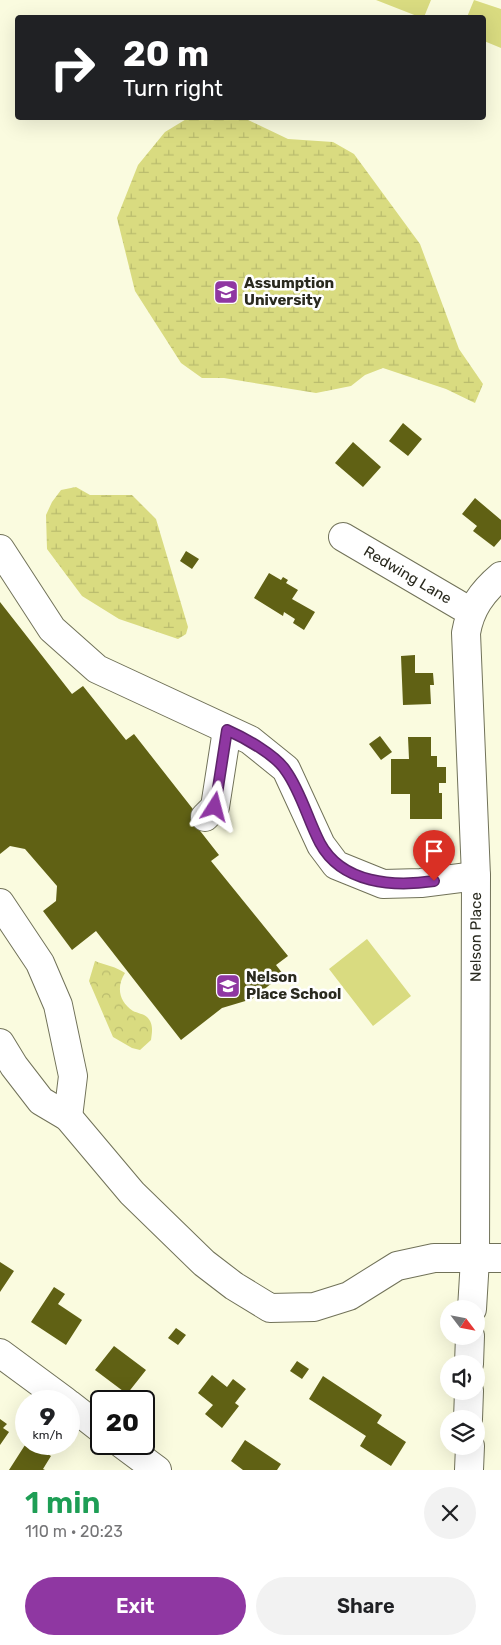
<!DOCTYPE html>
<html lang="en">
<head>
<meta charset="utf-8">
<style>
	:root { --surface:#fff; --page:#f2f2f2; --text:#202124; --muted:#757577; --accent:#8f37a2 }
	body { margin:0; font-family:Rubik,sans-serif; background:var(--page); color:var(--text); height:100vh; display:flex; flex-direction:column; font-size:19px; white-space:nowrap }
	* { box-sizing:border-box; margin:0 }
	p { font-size:16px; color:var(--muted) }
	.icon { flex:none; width:28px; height:28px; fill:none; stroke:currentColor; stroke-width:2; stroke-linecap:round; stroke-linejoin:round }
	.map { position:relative; height:1470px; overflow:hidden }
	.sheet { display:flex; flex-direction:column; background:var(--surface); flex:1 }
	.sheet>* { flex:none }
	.banner { position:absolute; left:15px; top:15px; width:471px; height:105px; border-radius:5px; box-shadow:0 5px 20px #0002; background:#202124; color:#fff; overflow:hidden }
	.needle { width:32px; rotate:122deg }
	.buttons { position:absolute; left:440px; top:1300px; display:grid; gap:10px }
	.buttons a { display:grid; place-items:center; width:45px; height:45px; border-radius:50%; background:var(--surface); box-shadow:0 5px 20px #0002; font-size:25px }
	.speed { position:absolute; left:15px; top:1390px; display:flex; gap:10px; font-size:25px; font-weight:700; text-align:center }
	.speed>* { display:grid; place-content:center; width:65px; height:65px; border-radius:50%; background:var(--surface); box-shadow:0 5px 20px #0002; line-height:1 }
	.speed small { font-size:12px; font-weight:400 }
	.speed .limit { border:2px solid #111; border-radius:8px; background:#fff; color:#111 }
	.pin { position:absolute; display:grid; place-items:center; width:42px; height:42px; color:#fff; margin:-51px -21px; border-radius:50% 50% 50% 0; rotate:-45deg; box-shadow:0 0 5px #0007 }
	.pin .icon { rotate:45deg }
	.me { position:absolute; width:55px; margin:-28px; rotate:9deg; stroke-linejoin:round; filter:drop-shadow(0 0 4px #0008) }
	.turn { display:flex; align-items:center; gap:18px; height:105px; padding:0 25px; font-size:22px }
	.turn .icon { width:65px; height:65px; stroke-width:2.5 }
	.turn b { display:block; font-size:35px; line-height:42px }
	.round { display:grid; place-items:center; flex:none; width:52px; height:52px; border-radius:26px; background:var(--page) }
	.summary { display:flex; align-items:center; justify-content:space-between; height:85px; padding:0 25px }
	h1 { font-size:30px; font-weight:600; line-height:38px; color:#1e9e55 }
	.button { display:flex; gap:10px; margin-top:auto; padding:10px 25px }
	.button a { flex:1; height:58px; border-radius:30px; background:var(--accent); color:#fff; font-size:20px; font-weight:600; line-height:58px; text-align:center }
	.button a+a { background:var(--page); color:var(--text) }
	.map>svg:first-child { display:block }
	.wetland { fill:url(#wetland-marsh) }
	.park { fill:url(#park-crowns) }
	.pitch { fill:#d9db80 }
	.building { fill:#606114 }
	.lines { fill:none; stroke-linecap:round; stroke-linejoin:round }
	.minor-casing { stroke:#717259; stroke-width:30 }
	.minor { stroke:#fff; stroke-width:28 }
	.route-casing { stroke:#5d2469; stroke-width:12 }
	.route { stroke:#8f37a2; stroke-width:9 }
	.labels { text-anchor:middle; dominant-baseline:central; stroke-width:5; stroke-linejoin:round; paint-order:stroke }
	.poi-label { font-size:15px; font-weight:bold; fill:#2a2a1f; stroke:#fff; text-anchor:start }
	.street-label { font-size:15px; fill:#2a2a1f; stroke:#fff }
</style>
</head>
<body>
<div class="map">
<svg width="501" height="1470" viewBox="0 0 501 1470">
	<defs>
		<pattern id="wetland-marsh" width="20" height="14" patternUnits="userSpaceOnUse" patternTransform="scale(1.25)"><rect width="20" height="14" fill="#d9db80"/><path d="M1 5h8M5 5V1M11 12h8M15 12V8" fill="none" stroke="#babc6e"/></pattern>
		<pattern id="park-crowns" width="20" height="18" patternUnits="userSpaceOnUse" patternTransform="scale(1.25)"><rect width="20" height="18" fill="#d9db80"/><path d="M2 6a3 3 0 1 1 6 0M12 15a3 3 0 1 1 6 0" fill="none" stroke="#babc6e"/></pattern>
	</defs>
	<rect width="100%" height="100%" fill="#fafbdf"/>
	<path class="wetland" d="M188,118H244L288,139L333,142L354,154L420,244L459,349L483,384L475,403L446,389L383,368L365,375L351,386L316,393L224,378H202L181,363L135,291L117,218L138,165L165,132Z
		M76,487L90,495H132L156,519L188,627L186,634L178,639L119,619L82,596L47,549L46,515L52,502L61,490Z"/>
	<path class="park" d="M95,961C105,965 117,967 125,973C116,987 119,1002 133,1011C137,1013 144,1014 147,1017C154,1024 152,1032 151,1040L140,1050L132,1048L113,1037L89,981Z"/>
	<path class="pitch" d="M376,0H431L424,17L422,18Z
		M474,0L501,9V48L484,41V18L467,17Z
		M367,939L411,996L373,1026L329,969Z"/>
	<path class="building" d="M403,423L422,439L408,456L389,441Z
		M353,442L381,467L363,487L335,463Z
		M475,498L501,520V539L494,547L473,531L477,526L462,514Z
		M186,551L199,559L192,569L180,561Z
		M269,573L281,580L283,577L288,580L286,583L298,590L292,599L315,612L304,630L293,623L295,619L284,612L283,616L254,598Z
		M0,602L72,694L83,686L126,740L134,734L196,813L190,818L219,855L211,861L288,956L276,965L283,974L252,999L222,1008L181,1040L96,931L72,950L43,911L56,901L57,886L25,849L10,846L0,854Z
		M415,655V673H433L434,685H430L431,704L403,705L401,656Z
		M380,736L392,752L381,760L369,744Z
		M408,737H431V756H437V767H446V783H439V793H442V819H410V794H391V759H409Z
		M0,1262L14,1271L0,1292Z
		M54,1287L65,1294L58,1304L82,1320L66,1345L31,1322Z
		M176,1328L186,1335L178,1345L168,1338Z
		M114,1346L146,1370L127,1394L95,1370Z
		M297,1361L309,1369L302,1379L290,1371Z
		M212,1375L227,1387L233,1379L246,1389L235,1403L239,1406L222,1428L205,1414L213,1405L198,1393Z
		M323,1376L382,1415L377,1423L406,1442L391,1466L360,1446L366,1436L309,1399Z
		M0,1419L7,1424L3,1428L9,1432L0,1445Z
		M245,1440L281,1464L277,1470H243L231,1461Z
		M30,1444L51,1456L43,1469L45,1470H9L25,1445L28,1447Z"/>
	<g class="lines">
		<defs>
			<g id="minor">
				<path id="s1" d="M343,537L471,612"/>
				<path d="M0,549L52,629L97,669L250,740L286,769L321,845L336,865L383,884L421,883L476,876"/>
				<path d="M205,817L215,807L227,730"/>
				<path d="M0,903L40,963L58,1005L73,1076L68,1117"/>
				<path d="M0,1043L14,1066L41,1101L68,1117L132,1193L204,1263L234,1286L270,1308L314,1307L349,1296L397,1266L434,1258H501"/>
				<path id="s2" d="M472,1309L475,1259L476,876L466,633C470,609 482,592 501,576"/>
				<path d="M0,1353L65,1401"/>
				<path d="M469,1364L470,1336"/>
				<path d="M69,1404L101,1429"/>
				<path d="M468,1419L469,1391"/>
				<path d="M122,1444L157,1470"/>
				<path d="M469,1470L470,1446"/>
			</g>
		</defs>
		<use href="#minor" class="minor-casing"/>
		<use href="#minor" class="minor"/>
	</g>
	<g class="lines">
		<defs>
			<path id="route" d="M215,807L227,730C245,738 276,755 286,771C301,792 308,820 320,843C342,884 394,887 434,881"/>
		</defs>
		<use href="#route" class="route-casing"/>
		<use href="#route" class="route"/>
	</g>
	<defs>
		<symbol id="university-square" viewBox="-11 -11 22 22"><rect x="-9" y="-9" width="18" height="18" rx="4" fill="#8f37a2" stroke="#fff"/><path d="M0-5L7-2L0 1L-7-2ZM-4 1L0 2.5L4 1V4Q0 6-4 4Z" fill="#fff"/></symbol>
		<symbol id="school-square" viewBox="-11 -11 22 22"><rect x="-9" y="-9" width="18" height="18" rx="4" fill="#8f37a2" stroke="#fff"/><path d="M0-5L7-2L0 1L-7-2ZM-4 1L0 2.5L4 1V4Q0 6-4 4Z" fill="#fff"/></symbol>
	</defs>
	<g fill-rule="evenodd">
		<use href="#university-square" x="212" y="278" width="28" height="28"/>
		<use href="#school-square" x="214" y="972" width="28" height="28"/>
	</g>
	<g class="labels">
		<g class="poi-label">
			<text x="244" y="283">Assumption<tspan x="244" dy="17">University</tspan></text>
			<text x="246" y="977">Nelson<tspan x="246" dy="17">Place School</tspan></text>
		</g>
		<g class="street-label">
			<text stroke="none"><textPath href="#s1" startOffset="75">Redwing Lane</textPath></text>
			<text stroke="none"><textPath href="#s2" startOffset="372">Nelson Place</textPath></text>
		</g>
	</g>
</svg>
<div class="buttons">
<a><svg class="needle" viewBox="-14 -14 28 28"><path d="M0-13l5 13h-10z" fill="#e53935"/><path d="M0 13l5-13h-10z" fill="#757577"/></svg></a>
<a><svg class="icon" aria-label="sound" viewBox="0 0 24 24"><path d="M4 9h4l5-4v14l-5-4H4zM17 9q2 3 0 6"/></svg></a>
<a><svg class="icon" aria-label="layers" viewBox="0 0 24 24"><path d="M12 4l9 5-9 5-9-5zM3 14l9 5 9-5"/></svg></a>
</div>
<div class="speed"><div>9<small>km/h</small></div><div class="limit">20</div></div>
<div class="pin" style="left:434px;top:881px;background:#d93025"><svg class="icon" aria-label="arrive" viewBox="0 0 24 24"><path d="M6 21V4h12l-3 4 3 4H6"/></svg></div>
<svg class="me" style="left:215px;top:807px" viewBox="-20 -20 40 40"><path d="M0-17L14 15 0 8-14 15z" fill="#8f37a2" stroke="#fff" stroke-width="4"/></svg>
<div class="banner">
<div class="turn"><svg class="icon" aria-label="right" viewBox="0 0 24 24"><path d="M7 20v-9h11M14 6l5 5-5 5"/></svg><div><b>20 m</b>Turn right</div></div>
</div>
</div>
<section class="sheet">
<div class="summary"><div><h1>1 min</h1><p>110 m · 20:23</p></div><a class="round"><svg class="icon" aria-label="close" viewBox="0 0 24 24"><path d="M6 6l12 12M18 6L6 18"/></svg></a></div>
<div class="button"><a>Exit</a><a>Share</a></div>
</section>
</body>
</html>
